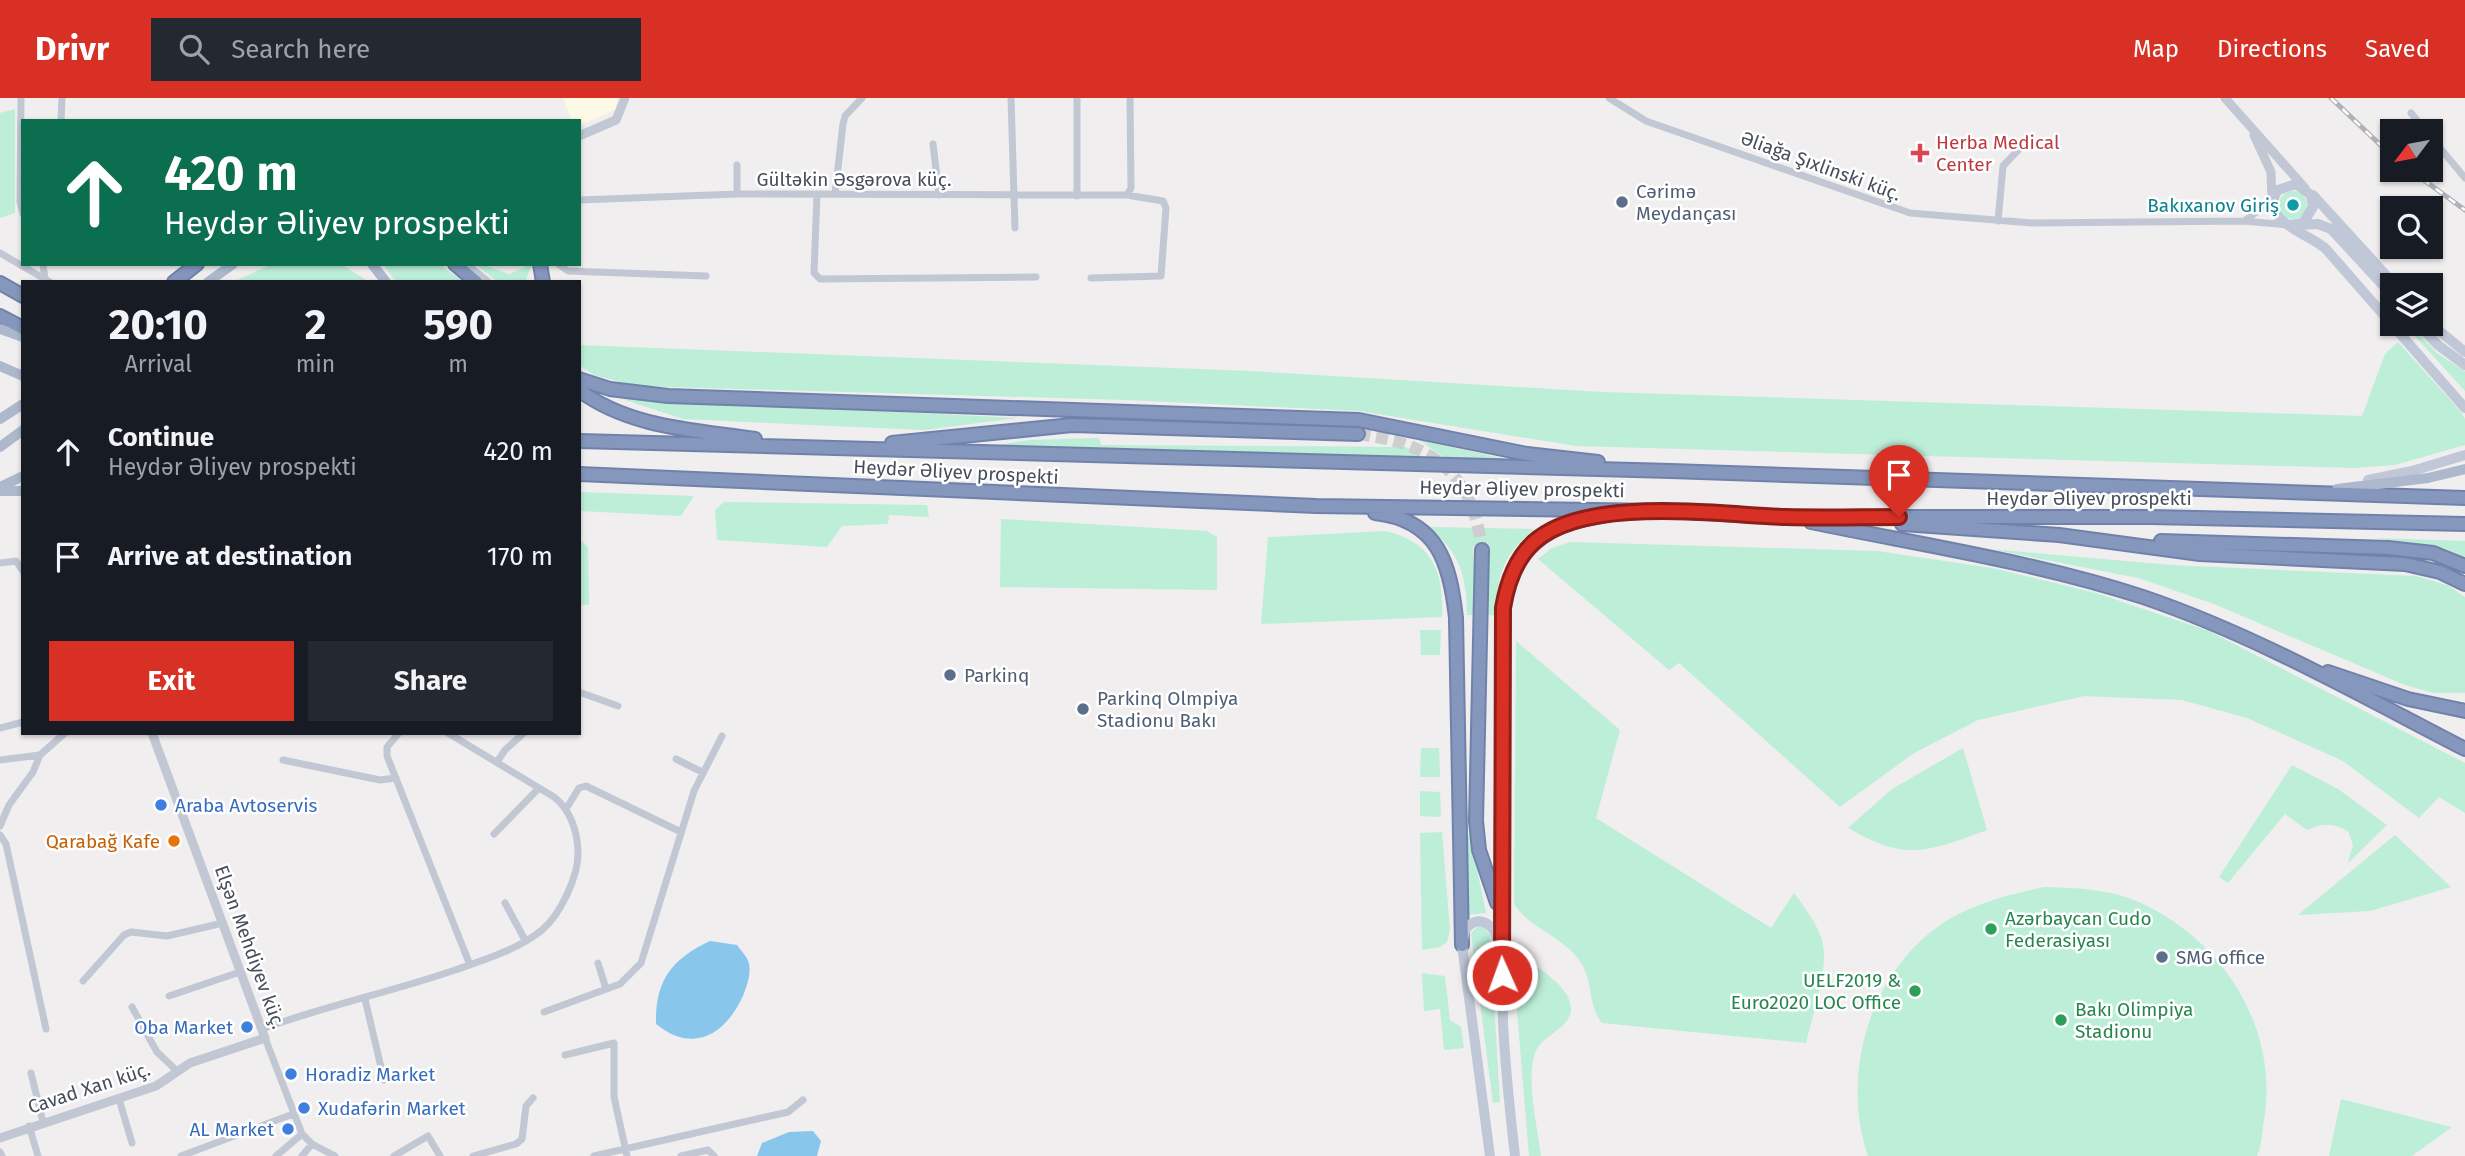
<!DOCTYPE html>
<html lang="en">
<head>
<meta charset="utf-8">
<style>
	:root { --surface:#171b24; --page:#242831; --text:#f1f3f6; --muted:#9ea1a6; --accent:#d93025 }
	body { margin:0; font-family:"Fira Sans",sans-serif; background:var(--page); color:var(--text); height:100vh; display:flex; flex-direction:column; font-size:26px; white-space:nowrap }
	* { box-sizing:border-box; margin:0 }
	p { font-size:23px; color:var(--muted) }
	.icon { flex:none; width:38px; height:38px; fill:none; stroke:currentColor; stroke-width:2; stroke-linecap:round; stroke-linejoin:round }
	.map { position:relative; flex:1; overflow:hidden }
	.sheet { position:absolute; left:21px; top:182px; width:560px; height:455px; display:flex; flex-direction:column; background:var(--surface); border-radius:0px; box-shadow:0 2px 5px #0004 }
	.sheet>* { flex:none }
	.hud { position:absolute; left:21px; top:21px; width:560px; height:147px; border-radius:0px; box-shadow:0 2px 5px #0004; background:#0b6e4f; color:#fff; overflow:hidden }
	.needle { width:46px; rotate:238deg }
	.buttons { position:absolute; left:2380px; top:21px; display:grid; gap:14px }
	.buttons a { display:grid; place-items:center; width:63px; height:63px; border-radius:0px; background:var(--surface); box-shadow:0 2px 5px #0004; font-size:35px }
	.pin { position:absolute; display:grid; place-items:center; width:60px; height:60px; color:#fff; margin:-72px -30px; border-radius:50% 50% 50% 0; rotate:-45deg; box-shadow:0 0 7px #0007 }
	.pin .icon { rotate:45deg }
	.me { position:absolute; width:77px; margin:-38px; rotate:358deg; stroke-linejoin:round; filter:drop-shadow(0 0 5px #0008) }
	.turn { display:flex; align-items:center; gap:24px; height:147px; padding:0 28px; font-size:32px }
	.turn .icon { width:91px; height:91px; stroke-width:2.5 }
	.turn b { display:block; font-size:49px; line-height:60px }
	.eta { display:flex; justify-content:space-evenly; align-items:center; height:119px; text-align:center }
	.eta b { font-size:42px; font-weight:700; line-height:49px }
	.primary-button { display:flex; gap:14px; margin-top:auto; padding:14px 28px }
	.primary-button a { flex:1; height:80px; border-radius:0px; background:var(--accent); color:#fff; font-size:28px; font-weight:700; line-height:80px; text-align:center }
	.primary-button a+a { background:var(--page); color:var(--text) }
	ul { padding:0; list-style:none }
	li { display:flex; align-items:center; gap:21px; height:105px; padding:0 28px }
	li div { flex:1 }
	li b { display:block; font-size:26px }
	li em { font-style:normal }
	header { display:flex; align-items:center; gap:42px; box-sizing:border-box; height:98px; padding:0 35px; background:var(--accent); color:#fff }
	header strong { font-size:33px }
	nav { display:flex; gap:38px; margin-inline-start:auto; font-size:24px }
	.search { width:490px; height:63px; background:var(--page); display:flex; align-items:center; gap:18px; box-sizing:border-box; padding:0 24px; border-radius:0px; color:var(--muted); font-size:26px }
	.map>svg:first-child { display:block }
	.commercial { fill:#fcf9e6 }
	.green { fill:#bceed8 }
	.water { fill:#89c6eb }
	.lines { fill:none; stroke-linecap:round; stroke-linejoin:round }
	.motorway-tunnel { stroke:#ceced1; stroke-width:12; stroke-dasharray:12 6; stroke-linecap:butt }
	.motorway-casing { stroke:#7082a9; stroke-width:16 }
	.minor { stroke:#c1c7d3; stroke-width:7 }
	.tertiary { stroke:#c1c7d3; stroke-width:9 }
	.secondary { stroke:#c0c7d7; stroke-width:10 }
	.primary { stroke:#adb8cd; stroke-width:10 }
	.motorway { stroke:#8597bd; stroke-width:12 }
	.rail-casing { stroke:#b0b2b8; stroke-width:5 }
	.rail { stroke:#fff; stroke-width:2.5; stroke-dasharray:8; stroke-linecap:butt }
	.route-casing { stroke:#8d1f18; stroke-width:18 }
	.route { stroke:#d93025; stroke-width:12 }
	.health-dot { fill:#e0444e; stroke:#fff; stroke-width:2.5 }
	.service-dot { fill:#5c6f8a; stroke:#fff; stroke-width:2.5 }
	.culture-dot { fill:#0f9aa8; stroke:#fff; stroke-width:2.5 }
	.shop-dot { fill:#3f7fe0; stroke:#fff; stroke-width:2.5 }
	.food-dot { fill:#e8710a; stroke:#fff; stroke-width:2.5 }
	.leisure-dot { fill:#2e9e5b; stroke:#fff; stroke-width:2.5 }
	.labels { text-anchor:middle; dominant-baseline:central; stroke-width:5; stroke-linejoin:round; paint-order:stroke }
	.health-label { font-size:19px; fill:#be3a42; stroke:#fff; text-anchor:start }
	.street-label { font-size:19px; fill:#464e5b; stroke:#fff }
	.service-label { font-size:19px; fill:#4e5e75; stroke:#fff; text-anchor:start }
	.culture-label { font-size:19px; fill:#0d838f; stroke:#fff; text-anchor:end }
	.shop-label { font-size:19px; fill:#366cbe; stroke:#fff; text-anchor:start }
	.food-label { font-size:19px; fill:#c56008; stroke:#fff; text-anchor:end }
	.leisure-label { font-size:19px; fill:#27864d; stroke:#fff; text-anchor:start }
</style>
</head>
<body>
<header>
<strong>Drivr</strong>
<div class="search"><svg class="icon" aria-label="search" viewBox="0 0 24 24"><circle cx="10" cy="10" r="6"/><path d="M15 15l6 6"/></svg>Search here</div>
<nav><a>Map</a><a>Directions</a><a>Saved</a></nav>
</header>
<div class="map">
<svg width="2465" height="1058" viewBox="0 0 2465 1058">
	<rect width="100%" height="100%" fill="#f0eeee"/>
	<path class="commercial" d="M563,0H617L616,11L579,28V23H572Z"/>
	<path class="green" d="M15,11V115L0,120V15Z
		M2279 107a14 14 0 1 1 28 0a14 14 0 1 1-28 0Z
		M272,166H341L369,184H233Z
		M383,166H439L464,184H396Z
		M480,166L509,176L532,166L525,184H498L479,169Z
		M2404,226H2409L2438,256L2465,273V293Z
		M2398,244L2461,314L2465,321V347L2395,367L2353,370L1576,348L1359,313L1127,302L636,288L594,277L579,267V247L1250,273L1602,294L2362,318L2385,256Z
		M619,300L1017,320L924,332L878,330L683,321Z
		M1099,340L1101,347L1406,349L1426,360L972,351L1029,342Z
		M1419,342L1510,362L1445,360Z
		M579,394L694,398L681,418L580,413Z
		M724,404L927,407L929,419L889,417L888,426L842,428L827,449L717,442L715,412Z
		M1001,421L1207,433L1217,439V492L1000,489Z
		M1430,429L1534,431C1502,459 1497,476 1496,518L1489,517L1488,444L1473,449L1476,517H1467C1466,475 1461,459 1430,429Z
		M1385,433C1433,444 1444,474 1442,519L1261,526L1268,439Z
		M2375,440L2465,443V460L2444,450Z
		M579,441L588,449L589,507H579Z
		M1571,444L1877,453L1992,470L2096,495L2209,533L2465,665V715L2439,699L2419,720L2343,663L2247,620L2182,602L2084,598L1978,622L1914,655L1840,709L1679,565L1669,572L1538,461L1552,450Z
		M1990,451L2171,467L2416,478L2447,487L2465,499V595H2433L2405,587L2214,506L2138,480Z
		M1420,532H1441L1440,557H1421Z
		M1516,543L1620,632L1596,720L1771,830L1794,795C1805,810 1820,829 1823,847C1828,873 1812,918 1806,945L1602,925C1588,907 1593,887 1583,868C1568,840 1531,832 1514,806Z
		M1421,650H1439L1440,679H1420Z
		M1963,650L1987,732C1926,754 1907,764 1848,730L1892,691Z
		M2292,667L2338,691L2387,727L2348,765L2353,747L2348,733C2332,725 2323,725 2307,732L2285,716L2228,785L2219,779Z
		M1420,693L1440,694L1441,719L1420,718Z
		M1442,734L1450,832L1447,844L1440,849L1422,852L1420,735Z
		M1464,737H1470L1486,815L1467,817Z
		M2395,737L2451,789L2370,813L2298,817Z
		M2044,789C2077,790 2112,791 2143,806C2224,844 2279,931 2264,1022C2262,1034 2262,1047 2257,1058H1868C1839,973 1872,865 1953,819C1982,803 2012,796 2044,789Z
		M1478,828H1483L1490,837L1500,1004L1493,1005L1471,835Z
		M1512,852C1530,865 1584,893 1568,921C1561,933 1543,939 1537,951C1524,974 1538,1032 1541,1058H1529Z
		M1422,875L1445,878L1450,922L1461,929L1464,950L1444,952L1440,911L1424,913Z
		M2341,1001L2451,1029H2452L2412,1058H2329Z"/>
	<path class="water" d="M710,843L737,847C741,853 748,859 749,866C751,878 747,887 743,898C725,937 693,956 656,926C655,882 672,861 710,843Z
		M813,1033L821,1043L817,1058H757L762,1045L789,1034Z"/>
	<g class="lines">
		<path class="motorway-tunnel" d="M1358,336C1431,345 1473,374 1482,452"/>
		<defs>
			<path id="motorway" d="M455,166L476,184
				M540,166L543,184
				M174,184L197,166
				M0,185L23,198
				M0,218L23,230
				M579,281L610,291L668,298L1359,322L1527,356L1598,364
				M579,292C629,330 696,332 755,341
				M579,343L1671,373L2465,400
				M892,345L1072,327L1358,336
				M579,376L1316,408L1663,413L1787,419H2151L2465,426
				M1375,415C1438,422 1450,465 1456,520L1462,847
				M1811,424C1922,447 2035,464 2143,499C2255,537 2360,597 2465,651
				M1902,426L2059,437L2200,456L2405,466L2440,474L2465,486
				M2161,443L2388,450L2433,455L2465,468
				M1482,452L1476,723L1479,752L1497,805
				M2328,574L2408,601L2465,613
				M1501,851L1503,510C1513,452 1544,426 1602,418"/>
		</defs>
		<use href="#motorway" class="motorway-casing"/>
		<path class="minor" d="M21,0L20,104L23,116
			M1011,0L1015,130
			M1077,0V98
			M1609,0L1646,23L1910,115L2032,125L2244,123L2289,127
			M2411,15L2426,33
			M61,23L62,0
			M2431,39L2465,80
			M933,46L939,97
			M737,67V96
			M817,96L814,175L820,181L1036,179
			M835,96L843,26L845,18L862,0
			M1127,97L1131,90L1130,0
			M579,102L737,96L1127,97L1163,103L1166,110L1161,178L1091,180
			M1998,123L2003,68L2026,44
			M2244,123L2272,103
			M0,155L50,184
			M43,166L45,181
			M558,166L568,173L706,178
			M0,465L16,463L23,473
			M579,594L618,608
			M0,630L23,624
			M399,635L387,649V658L470,867
			M676,661L702,674
			M0,662L40,657
			M283,662L380,682L396,680
			M497,664L505,652L524,635
			M566,711L579,690L586,688L681,734
			M0,728L9,707L33,674L40,657L65,635
			M494,736L539,690
			M0,737L6,746L46,931
			M505,805L525,842
			M598,865L606,891
			M83,883L124,837L131,834L167,838L223,825
			M169,898L240,874
			M365,901L384,982
			M132,909L157,954L177,973
			M544,914L620,886L641,865L694,693L722,638
			M262,931C325,908 391,894 455,872C484,862 519,851 542,832C560,817 578,779 578,756C578,735 571,712 554,699L448,635
			M265,940L302,1036L312,1046L335,1058
			M565,957L614,945V999L627,1058
			M31,975L43,1024
			M119,1001L132,1045
			M29,1028L38,1058
			M0,1054L2,1058
			M181,1058L293,1016
			M276,1058L302,1036
			M302,1058L312,1046
			M394,1058L428,1038L440,1058
			M473,1058L516,1046L522,1041L526,1008L533,1000
			M594,1058L788,1014L803,1002
			M681,1058L708,1052L714,1058"/>
		<path class="tertiary" d="M2225,0L2305,90
			M2254,37L2271,74L2272,103
			M579,38L616,22L625,0
			M465,166L487,184
			M0,1040L156,988L190,965L265,940L152,635"/>
		<path class="secondary" d="M2313,97L2395,187
			M2290,127L2303,125L2313,109L2311,97L2296,86L2278,92C2257,122 2308,135 2326,151L2465,310
			M2301,127L2318,126L2331,131L2392,197
			M2418,226L2438,247L2465,267
			M2431,226L2465,254
			M2368,382L2412,373L2465,357
			M1490,1058L1462,847L1465,832C1476,817 1491,823 1497,839C1506,864 1502,897 1503,924C1505,969 1510,1014 1515,1058"/>
		<path class="primary" d="M372,166L386,184
			M208,184L233,166
			M0,231L23,239
			M0,268L23,278
			M0,321L23,306
			M0,349L23,332
			M0,389L23,378
			M2337,391L2428,380L2465,371
			M0,393H23"/>
		<use href="#motorway" class="motorway"/>
		<defs>
			<path id="rail" d="M2331,0L2392,58
				M2410,72L2465,112"/>
		</defs>
		<use href="#rail" class="rail-casing"/>
		<use href="#rail" class="rail"/>
	</g>
	<g class="lines">
		<defs>
			<path id="route" d="M1502,877L1503,510C1507,486 1515,461 1534,444C1587,397 1720,417 1786,419C1823,420 1861,419 1899,419"/>
		</defs>
		<use href="#route" class="route-casing"/>
		<use href="#route" class="route"/>
	</g>
	<path class="health-dot" d="M1916.5 44.5h7v7h7v7h-7v7h-7v-7h-7v-7h7z"/>
	<g class="service-dot">
		<circle cx="1622" cy="104" r="7"/>
		<circle cx="950" cy="577" r="7"/>
		<circle cx="1083" cy="611" r="7"/>
		<circle cx="2162" cy="859" r="7"/>
	</g>
	<circle class="culture-dot" cx="2293" cy="107" r="7"/>
	<g class="shop-dot">
		<circle cx="161" cy="707" r="7"/>
		<circle cx="247" cy="929" r="7"/>
		<circle cx="291" cy="976" r="7"/>
		<circle cx="304" cy="1010" r="7"/>
		<circle cx="288" cy="1031" r="7"/>
	</g>
	<circle class="food-dot" cx="174" cy="743" r="7"/>
	<g class="leisure-dot">
		<circle cx="1991" cy="831" r="7"/>
		<circle cx="1915" cy="893" r="7"/>
		<circle cx="2061" cy="922" r="7"/>
	</g>
	<g class="labels">
		<g class="health-label">
			<text x="1936" y="44">Herba Medical<tspan x="1936" dy="22">Center</tspan></text>
		</g>
		<g class="street-label">
			<text transform="translate(1821 68) rotate(20)">Əliağa Şıxlinski küç.</text>
			<text x="854" y="81">Gültəkin Əsgərova küç.</text>
			<text transform="translate(956 374) rotate(3)">Heydər Əliyev prospekti</text>
			<text transform="translate(1522 391) rotate(1)">Heydər Əliyev prospekti</text>
			<text x="2089" y="400">Heydər Əliyev prospekti</text>
			<text transform="translate(250 849) rotate(70)">Elşən Mehdiyev küç.</text>
			<text transform="translate(89 990) rotate(-18)">Cavad Xan küç.</text>
		</g>
		<g class="service-label">
			<text x="1636" y="93">Cərimə<tspan x="1636" dy="22">Meydançası</tspan></text>
			<text x="964" y="577">Parkinq</text>
			<text x="1097" y="600">Parkinq Olmpiya<tspan x="1097" dy="22">Stadionu Bakı</tspan></text>
			<text x="2176" y="859">SMG office</text>
		</g>
		<g class="culture-label">
			<text x="2279" y="107">Bakıxanov Giriş</text>
		</g>
		<g class="shop-label">
			<text x="175" y="707">Araba Avtoservis</text>
			<text x="233" y="929" text-anchor="end">Oba Market</text>
			<text x="305" y="976">Horadiz Market</text>
			<text x="318" y="1010">Xudafərin Market</text>
			<text x="274" y="1031" text-anchor="end">AL Market</text>
		</g>
		<g class="food-label">
			<text x="160" y="743">Qarabağ Kafe</text>
		</g>
		<g class="leisure-label">
			<text x="2005" y="820">Azərbaycan Cudo<tspan x="2005" dy="22">Federasiyası</tspan></text>
			<text x="1901" y="882" text-anchor="end">UELF2019 &amp;<tspan x="1901" dy="22">Euro2020 LOC Office</tspan></text>
			<text x="2075" y="911">Bakı Olimpiya<tspan x="2075" dy="22">Stadionu</tspan></text>
		</g>
	</g>
</svg>
<div class="buttons">
<a><svg class="needle" viewBox="-14 -14 28 28"><path d="M0-13l5 13h-10z" fill="#e53935"/><path d="M0 13l5-13h-10z" fill="#9ea1a6"/></svg></a>
<a><svg class="icon" aria-label="search" viewBox="0 0 24 24"><circle cx="10" cy="10" r="6"/><path d="M15 15l6 6"/></svg></a>
<a><svg class="icon" aria-label="layers" viewBox="0 0 24 24"><path d="M12 4l9 5-9 5-9-5zM3 14l9 5 9-5"/></svg></a>
</div>
<div class="pin" style="left:1899px;top:419px;background:#d93025"><svg class="icon" aria-label="arrive" viewBox="0 0 24 24"><path d="M6 21V4h12l-3 4 3 4H6"/></svg></div>
<svg class="me" style="left:1502px;top:877px" viewBox="-20 -20 40 40"><circle r="17" fill="#d93025" stroke="#fff" stroke-width="3"/><path d="M0-11L8 9 0 5-8 9z" fill="#fff"/></svg>
<div class="hud">
<div class="turn"><svg class="icon" aria-label="ahead" viewBox="0 0 24 24"><path d="M12 20V5M6 11l6-6 6 6"/></svg><div><b>420 m</b>Heydər Əliyev prospekti</div></div>
</div>
<section class="sheet">
<div class="eta">
<div><b>20:10</b><p>Arrival</p></div>
<div><b>2</b><p>min</p></div>
<div><b>590</b><p>m</p></div>
</div>
<ul>
<li><svg class="icon" aria-label="ahead" viewBox="0 0 24 24"><path d="M12 20V5M6 11l6-6 6 6"/></svg><div><b>Continue</b><p>Heydər Əliyev prospekti</p></div><em>420 m</em></li>
<li><svg class="icon" aria-label="arrive" viewBox="0 0 24 24"><path d="M6 21V4h12l-3 4 3 4H6"/></svg><div><b>Arrive at destination</b></div><em>170 m</em></li>
</ul>
<div class="primary-button"><a>Exit</a><a>Share</a></div>
</section>
</div>
</body>
</html>
